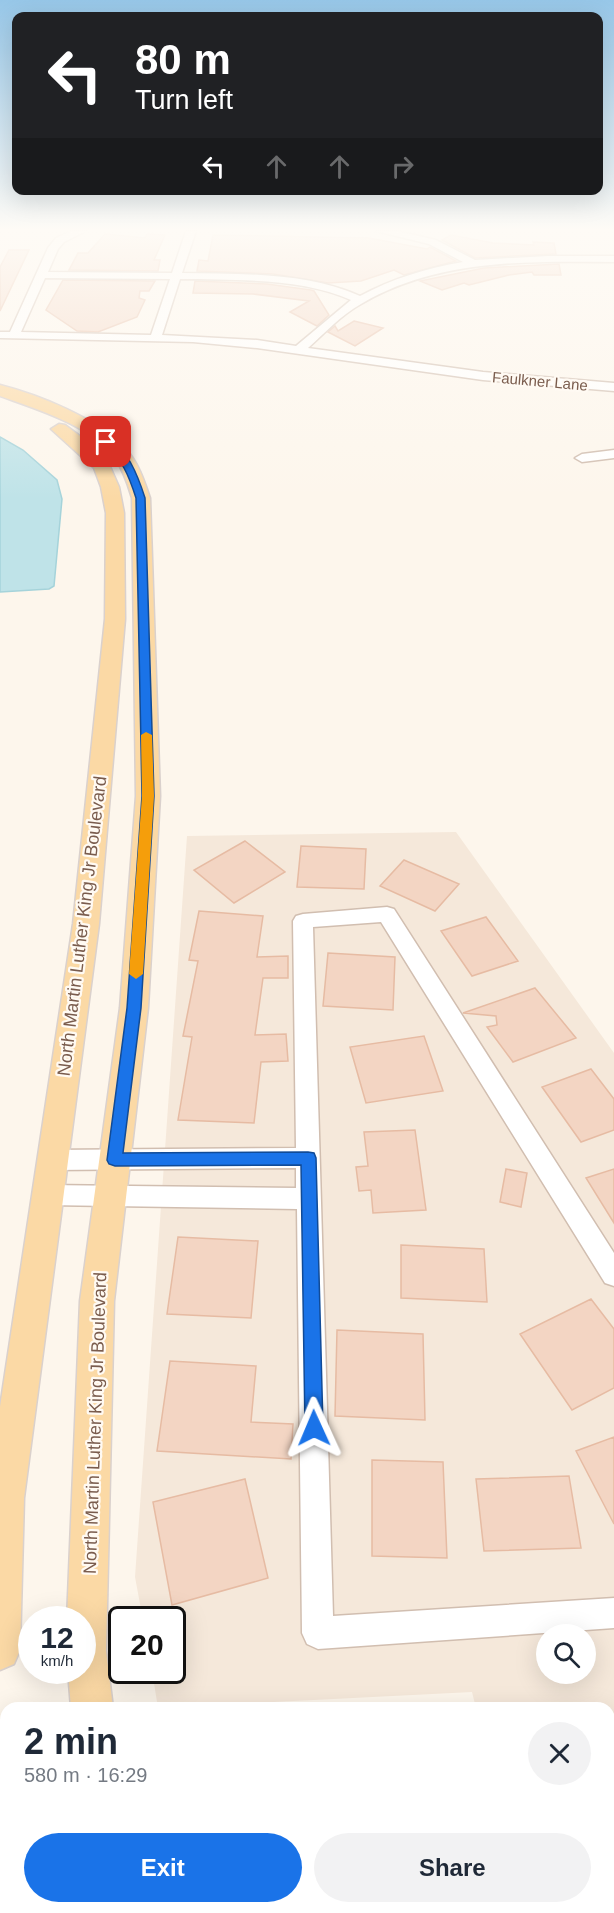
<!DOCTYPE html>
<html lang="en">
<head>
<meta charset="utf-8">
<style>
	:root { --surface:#fff; --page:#f2f2f3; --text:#1f2937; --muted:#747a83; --accent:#1a73e8 }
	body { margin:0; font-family:Helvetica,sans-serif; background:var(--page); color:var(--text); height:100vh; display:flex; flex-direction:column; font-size:22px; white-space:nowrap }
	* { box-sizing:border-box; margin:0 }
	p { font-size:20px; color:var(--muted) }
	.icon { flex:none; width:33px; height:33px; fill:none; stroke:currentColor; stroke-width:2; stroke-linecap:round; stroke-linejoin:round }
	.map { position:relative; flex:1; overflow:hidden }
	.panel { position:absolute; left:0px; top:1702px; width:615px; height:212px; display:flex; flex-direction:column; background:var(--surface); border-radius:18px 18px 0 0; box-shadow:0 6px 24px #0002 }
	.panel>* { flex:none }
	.hud { position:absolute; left:12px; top:12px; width:591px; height:183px; border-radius:12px; box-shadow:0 6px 24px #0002; background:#202124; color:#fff; overflow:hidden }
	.tools { position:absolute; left:536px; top:1624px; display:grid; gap:12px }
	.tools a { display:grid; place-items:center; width:60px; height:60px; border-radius:50%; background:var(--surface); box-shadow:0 6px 24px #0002; font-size:30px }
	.speed { position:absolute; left:18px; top:1606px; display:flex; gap:12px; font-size:30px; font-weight:700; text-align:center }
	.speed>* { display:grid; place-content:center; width:78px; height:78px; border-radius:50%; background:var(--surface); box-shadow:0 6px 24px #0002; line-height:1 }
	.speed small { font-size:15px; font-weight:400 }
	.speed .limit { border:3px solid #111; border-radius:9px; background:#fff; color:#111 }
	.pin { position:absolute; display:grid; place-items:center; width:51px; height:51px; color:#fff; margin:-26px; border-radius:12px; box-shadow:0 3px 9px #0006 }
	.me { position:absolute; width:66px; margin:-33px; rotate:359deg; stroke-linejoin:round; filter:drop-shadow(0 0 4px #0008) }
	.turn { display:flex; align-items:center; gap:21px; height:126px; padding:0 24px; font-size:27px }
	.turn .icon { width:78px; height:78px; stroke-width:2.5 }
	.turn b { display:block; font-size:42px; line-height:51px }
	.lanes { display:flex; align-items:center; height:57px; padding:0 24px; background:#0003; justify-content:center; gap:30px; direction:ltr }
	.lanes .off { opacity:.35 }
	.round { display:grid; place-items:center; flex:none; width:63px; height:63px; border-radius:32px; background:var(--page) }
	.summary { display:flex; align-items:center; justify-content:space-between; height:102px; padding:0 24px }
	h1 { font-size:36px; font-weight:700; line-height:45px }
	.primary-button { display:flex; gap:12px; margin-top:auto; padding:12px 24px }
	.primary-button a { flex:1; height:69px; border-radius:36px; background:var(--accent); color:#fff; font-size:24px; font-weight:700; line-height:69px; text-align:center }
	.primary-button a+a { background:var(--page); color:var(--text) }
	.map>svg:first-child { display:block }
	.residential { fill:#f5e8da; fill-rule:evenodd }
	.water { fill:#bfe3e8; stroke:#a5d3da; stroke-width:1.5 }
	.building { fill:#f3d5c3; stroke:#e6bba3; stroke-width:1.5 }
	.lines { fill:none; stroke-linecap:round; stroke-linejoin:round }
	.minor-casing { stroke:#d1beb0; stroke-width:3 }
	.major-casing { stroke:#dad1cd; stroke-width:3 }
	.minor { fill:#fff; fill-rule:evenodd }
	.major { fill:#fbd9a5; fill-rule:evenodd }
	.route { fill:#1a73e8; stroke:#114b97; stroke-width:1.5 }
	.slow { fill:#f59e0b }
	.labels { text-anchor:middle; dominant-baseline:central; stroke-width:4.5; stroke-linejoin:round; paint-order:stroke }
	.far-street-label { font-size:15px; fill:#7a5c4d; stroke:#fffaf3 }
	.street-label { font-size:18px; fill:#7a5c4d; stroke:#fffaf3 }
</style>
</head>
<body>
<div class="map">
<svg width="614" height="1913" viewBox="0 0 614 1913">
	<rect width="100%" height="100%" fill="#fdf6ec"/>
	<path class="residential" d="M456,832L614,1053V1905L609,1907V1708H476L472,1692L158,1708L152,1671H172V1620H143L135,1577L187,836ZM546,1635H585V1674H546Z
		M520,1908H607L596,1913H521Z"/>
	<path class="water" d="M0,437L23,450L57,480L62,499L54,586L49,589L0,592Z"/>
	<path class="building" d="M105,234L145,238L147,234L165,235L154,260H160L158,271L69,270L78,253H88Z
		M213,235L369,238L427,249L430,247L456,261L404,275L394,270L361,281L328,283L273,274L197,271L199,260L208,261Z
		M451,235L493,243L534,245L533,242L554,243L556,254L475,258L442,240Z
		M9,250H29L0,311V267Z
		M559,264L561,275H534L532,272L509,275L469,285L464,283L442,290L420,281L484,268Z
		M63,280L155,281L149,291H140L139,298L145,300L137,317L98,332L77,331L46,310Z
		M195,281L267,284L311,290L314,291L329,315L317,326L290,312L309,301L253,294L193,293Z
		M354,321L383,328L355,346L328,332L335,326L338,331Z
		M245,841L285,872L234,903L194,870Z
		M301,846L366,849L364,889L297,887Z
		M404,860L459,884L435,911L380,886Z
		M199,911L263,916L257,957L288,956V978H263L255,1035L286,1034L288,1061L261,1062L254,1123L178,1120L192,1037L183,1036L198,961L189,960Z
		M486,917L518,961L472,976L441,931Z
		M328,953L395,957L393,1010L323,1006Z
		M535,988L576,1038L513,1062L487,1027L497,1025L496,1016L463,1013Z
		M424,1036L443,1091L366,1103L350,1047Z
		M591,1069L614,1099V1130L581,1142L542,1087Z
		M415,1130L426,1210L373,1213L371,1190L359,1191L356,1167L368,1166L364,1132Z
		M506,1169L527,1173L521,1207L500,1202Z
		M614,1169V1223L586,1178Z
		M178,1237L258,1241L251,1318L167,1314Z
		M401,1245L484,1249L487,1302L401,1298Z
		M591,1299L614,1329V1388L572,1410L520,1334Z
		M337,1330L423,1334L425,1420L335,1416Z
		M170,1361L256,1366L251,1422L293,1424L291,1459L157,1451Z
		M614,1437V1524L576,1451Z
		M372,1460L443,1462L447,1558L372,1556Z
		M569,1476L581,1548L484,1551L476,1479Z
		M245,1479L268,1578L172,1605L153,1502Z"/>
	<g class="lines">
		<defs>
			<path id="minor" d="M71,231H86L64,242L58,249L48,272L172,273L186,231H196L182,273C240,274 306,272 360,296C392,279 426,268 463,262L429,244L376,231H397L436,240L475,260L548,256H614V262C528,261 437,259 361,304C341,315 325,333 308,348L483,372L614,383V391L483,380L257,348L193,342L0,338V332H10L48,248L56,238ZM45,278L170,279L151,335L21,332ZM180,279C233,280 303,278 351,300L296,346L257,340L162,335Z
				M614,450V458L582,462L575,458L582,454Z
				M387,907L394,909L614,1253V1286L605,1283L381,922L313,927L333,1616L614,1598V1628L318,1649L307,1644L302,1633L297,1209L47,1205L38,1202L35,1195L38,1188L47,1185L296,1188V1168L52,1170L43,1167L40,1160L43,1153L52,1150L296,1148L293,921L296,916L303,914Z"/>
			<path id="major" d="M0,385C39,395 97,418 125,448C138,462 144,480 150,498L160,796L148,1008L114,1301L106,1651L113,1708H71L68,1671H82V1620H67L80,1301L120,1008L136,796L132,498C128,485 124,471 116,460C94,426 36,409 0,396Z
				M59,424L65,425L88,442L108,462L119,487L124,513L125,619L99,924L24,1498L20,1650L14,1664L0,1670V1407L73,924L105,619L106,513L101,487L94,468L51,429Z
				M6,1815V1859L0,1860V1816Z
				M88,1908H134V1913H88Z"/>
		</defs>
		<use href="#minor" class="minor-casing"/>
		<use href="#major" class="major-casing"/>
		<use href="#minor" class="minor"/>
		<use href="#major" class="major"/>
	</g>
	<linearGradient id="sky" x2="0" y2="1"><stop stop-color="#97c7e8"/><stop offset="0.46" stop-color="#fefbf6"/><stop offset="1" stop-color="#fefbf6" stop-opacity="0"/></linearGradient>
	<rect width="614" height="499" fill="url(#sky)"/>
	<path class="route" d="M103,440C125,438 140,482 145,498L154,796L141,1008L123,1153L308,1152L314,1153L316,1158L323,1428L320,1434L314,1436L307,1434L305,1428L301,1165L115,1166L109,1164L107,1160L127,1008L142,796L136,498C129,476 122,458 103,444Z"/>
	<path class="slow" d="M146,732L152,735L154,796L143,974L136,979L129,974L142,796L141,735Z"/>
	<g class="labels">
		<g class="far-street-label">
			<text transform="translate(540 381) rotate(5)">Faulkner Lane</text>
		</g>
		<g class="street-label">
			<text transform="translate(82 926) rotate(-83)">North Martin Luther King Jr Boulevard</text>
			<text transform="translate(95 1423) rotate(-88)">North Martin Luther King Jr Boulevard</text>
		</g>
	</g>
</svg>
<div class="tools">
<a><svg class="icon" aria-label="search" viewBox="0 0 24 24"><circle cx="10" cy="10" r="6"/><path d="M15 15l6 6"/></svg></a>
</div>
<div class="speed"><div>12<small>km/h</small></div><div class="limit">20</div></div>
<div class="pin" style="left:106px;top:442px;background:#d93025"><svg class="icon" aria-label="arrive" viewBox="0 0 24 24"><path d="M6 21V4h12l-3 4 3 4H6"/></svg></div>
<svg class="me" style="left:314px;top:1428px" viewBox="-20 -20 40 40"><path d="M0-17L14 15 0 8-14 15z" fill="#1a73e8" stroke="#fff" stroke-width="4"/></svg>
<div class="hud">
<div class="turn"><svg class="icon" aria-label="left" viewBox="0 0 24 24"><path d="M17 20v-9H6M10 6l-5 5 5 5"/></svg><div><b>80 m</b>Turn left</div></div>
<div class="lanes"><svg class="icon" aria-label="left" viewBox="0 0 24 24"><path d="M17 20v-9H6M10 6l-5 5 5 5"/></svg><svg class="icon off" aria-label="ahead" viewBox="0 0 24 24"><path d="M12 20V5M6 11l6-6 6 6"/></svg><svg class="icon off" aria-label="ahead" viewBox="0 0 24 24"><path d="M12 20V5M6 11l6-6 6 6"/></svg><svg class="icon off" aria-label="right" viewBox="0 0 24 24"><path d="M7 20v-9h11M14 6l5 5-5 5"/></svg></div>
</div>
<section class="panel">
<div class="summary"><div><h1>2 min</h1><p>580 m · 16:29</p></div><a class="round"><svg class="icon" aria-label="close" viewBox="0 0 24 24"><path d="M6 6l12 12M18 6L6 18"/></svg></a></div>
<div class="primary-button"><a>Exit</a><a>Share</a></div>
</section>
</div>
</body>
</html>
